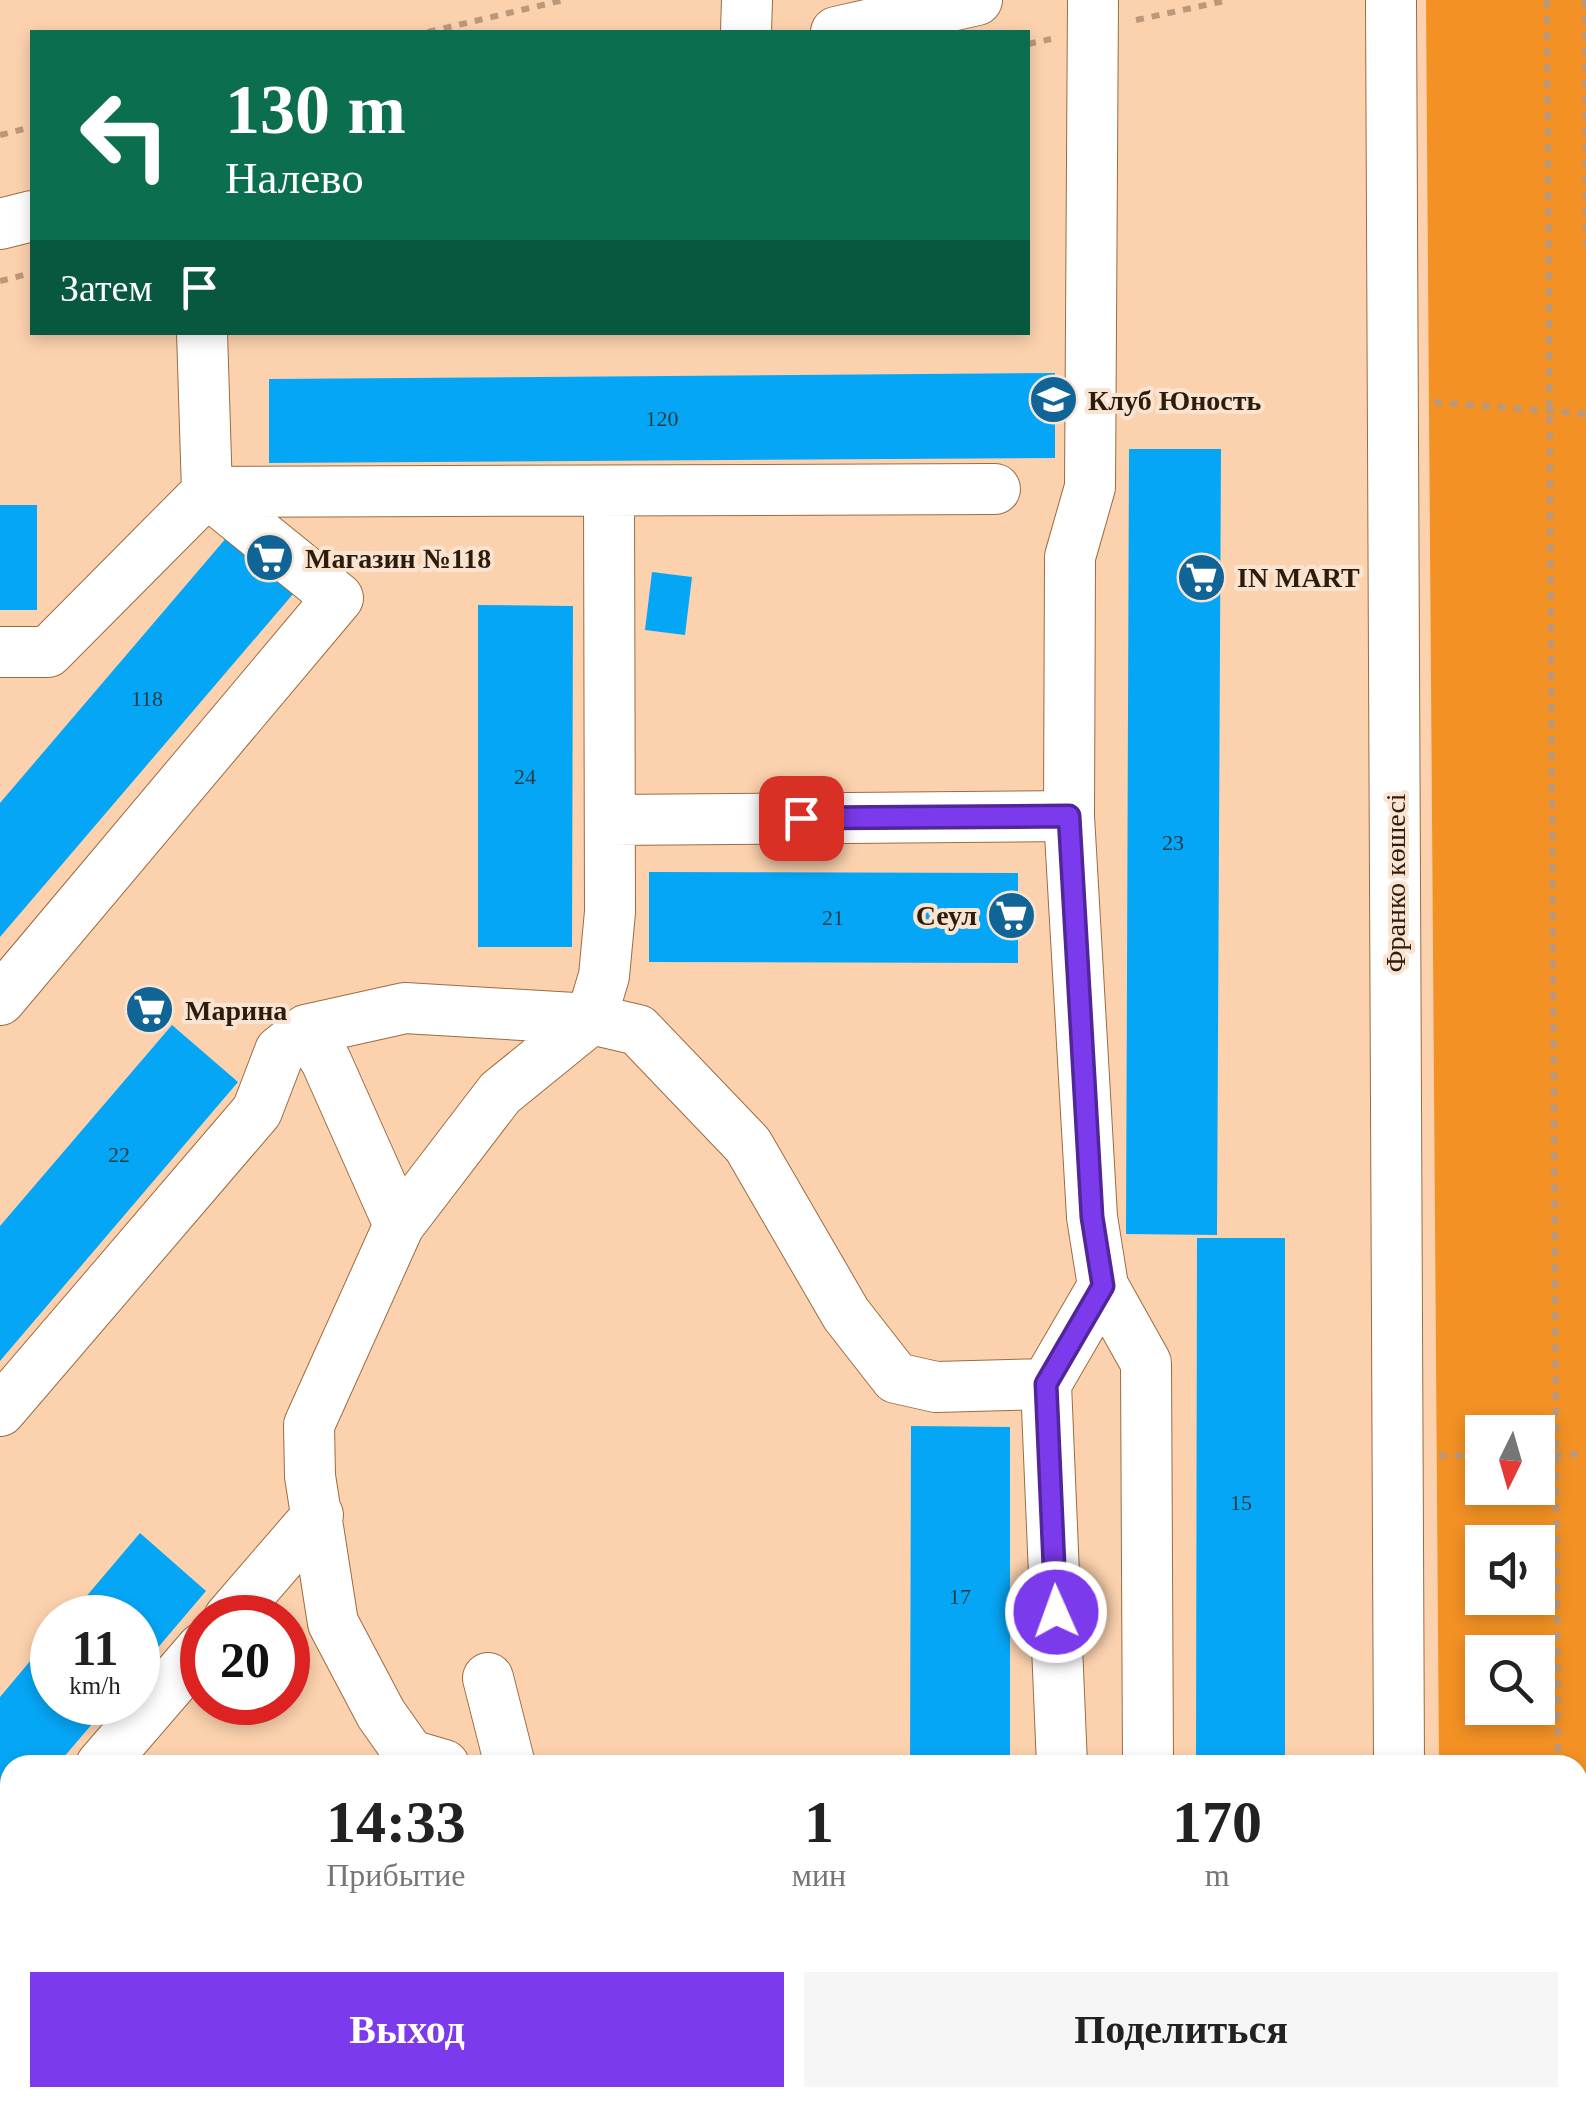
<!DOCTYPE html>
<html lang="ru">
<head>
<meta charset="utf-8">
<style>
	:root { --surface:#fff; --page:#f6f6f6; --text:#222; --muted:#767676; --accent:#7c3aed }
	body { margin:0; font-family:"Times New Roman",serif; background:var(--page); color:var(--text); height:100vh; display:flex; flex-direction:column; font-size:38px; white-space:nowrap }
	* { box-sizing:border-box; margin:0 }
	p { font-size:32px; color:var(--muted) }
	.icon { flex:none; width:55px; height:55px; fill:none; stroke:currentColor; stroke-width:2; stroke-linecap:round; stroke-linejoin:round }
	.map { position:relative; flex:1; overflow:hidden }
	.sheet { position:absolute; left:0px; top:1755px; width:1588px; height:352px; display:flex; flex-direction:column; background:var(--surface); border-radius:30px 30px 0 0; box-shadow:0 5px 15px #0003 }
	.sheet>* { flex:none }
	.guide { position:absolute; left:30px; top:30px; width:1000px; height:305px; border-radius:0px; box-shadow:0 5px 15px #0003; background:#0b6e4f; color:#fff; overflow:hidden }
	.needle { width:65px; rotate:185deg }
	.controls { position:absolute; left:1465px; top:1415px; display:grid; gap:20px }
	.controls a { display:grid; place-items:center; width:90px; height:90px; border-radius:0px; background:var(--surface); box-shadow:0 5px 15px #0003; font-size:50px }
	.speed { position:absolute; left:30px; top:1595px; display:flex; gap:20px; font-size:50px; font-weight:700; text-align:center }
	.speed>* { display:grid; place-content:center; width:130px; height:130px; border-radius:50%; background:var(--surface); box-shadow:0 5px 15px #0003; line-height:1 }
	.speed small { font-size:25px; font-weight:400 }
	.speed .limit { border:15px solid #d22; background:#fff; color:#111 }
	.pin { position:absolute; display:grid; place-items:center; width:85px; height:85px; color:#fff; margin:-42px; border-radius:20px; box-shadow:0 5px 15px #0006 }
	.me { position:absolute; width:110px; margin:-55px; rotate:358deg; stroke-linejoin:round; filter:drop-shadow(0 0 8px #0008) }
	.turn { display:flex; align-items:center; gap:35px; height:210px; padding:0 30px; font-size:45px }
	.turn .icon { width:130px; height:130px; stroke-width:2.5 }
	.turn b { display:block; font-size:70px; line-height:85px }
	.then { display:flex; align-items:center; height:95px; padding:0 30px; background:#0003; gap:20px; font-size:38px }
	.eta { display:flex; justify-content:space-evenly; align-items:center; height:170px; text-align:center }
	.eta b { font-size:60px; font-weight:800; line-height:70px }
	.primary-button { display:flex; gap:20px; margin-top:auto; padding:20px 30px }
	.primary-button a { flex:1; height:115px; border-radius:0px; background:var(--accent); color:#fff; font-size:40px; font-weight:800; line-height:115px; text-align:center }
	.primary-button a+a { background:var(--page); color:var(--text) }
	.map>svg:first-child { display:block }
	.green { fill:#f39124; fill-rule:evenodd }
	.building { fill:#06a6f7 }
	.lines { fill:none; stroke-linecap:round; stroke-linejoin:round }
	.minor-casing { stroke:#9b6c42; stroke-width:52 }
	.path { stroke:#bb987a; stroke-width:6; stroke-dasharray:8 8; stroke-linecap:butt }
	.minor { stroke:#fff; stroke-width:50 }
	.route-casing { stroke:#51269a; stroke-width:25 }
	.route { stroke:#7c3aed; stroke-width:18 }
	.labels { text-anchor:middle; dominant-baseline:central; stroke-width:8; stroke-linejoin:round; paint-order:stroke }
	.number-label { font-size:22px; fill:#243e44 }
	.poi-label { font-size:28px; font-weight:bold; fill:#2e1b09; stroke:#f9e4d2; text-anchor:start }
	.street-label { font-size:28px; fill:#2e1b09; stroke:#f9e4d2 }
</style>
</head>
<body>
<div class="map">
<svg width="1586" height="2107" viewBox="0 0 1586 2107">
	<rect width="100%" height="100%" fill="#fcd2ae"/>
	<path class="green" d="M1426,0H1586V2107H1441V2098H1578V1765H1439ZM1482,1432H1538V1488H1482ZM1482,1542H1538V1598H1482ZM1482,1652H1538V1708H1482Z"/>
	<path class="building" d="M1055,373V458L269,463V379Z
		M1129,449H1221L1217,1235L1126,1234Z
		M0,505H37V610H0Z
		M227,537L293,594L0,937V803Z
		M652,572L692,577L685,635L645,630Z
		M478,605L573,606L572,947H478Z
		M649,872L1018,873V963L649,962Z
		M172,1025L238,1082L0,1361V1226Z
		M1197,1238H1285V1765H1196Z
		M911,1426L1010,1427V1765H910Z
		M140,1533L206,1591L138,1671V1618H68Z
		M52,1635V1702H111L57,1765H10V1820L0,1832V1697Z"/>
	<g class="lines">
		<defs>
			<path id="minor" d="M1093,0L1090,487L1070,557L1069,816L1092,1217L1103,1286L1146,1363L1148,1765
				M1391,0L1399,1765
				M746,32L747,0
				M836,32L977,0
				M0,224L32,216
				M202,332L207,492L995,489
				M0,652H48L207,492L338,598L0,1000
				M610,820L1069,816
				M306,1030L405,1008L591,1019L604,976L610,912L609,491
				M399,1225L500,1093L591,1019L638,1030L748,1145L846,1314L896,1378L936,1387L1046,1384
				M0,1411L257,1111L280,1051L306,1030L326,1061L399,1225L309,1425L310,1476L333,1623L381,1714L410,1755L444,1765
				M229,1618L318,1515
				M488,1678L510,1765
				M101,1765L202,1648
				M1062,1765L1046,1384L1103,1286
				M0,1881L10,1870
				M0,2096H10
				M1401,2098V2107"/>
		</defs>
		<use href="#minor" class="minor-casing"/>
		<path class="path" d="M1547,0L1558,1765
			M1585,0L1586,245
			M1136,20L1229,0
			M428,32L564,0
			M1028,44L1051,39
			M0,135L32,127
			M0,281L32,273
			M1434,402L1586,414
			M1538,1455L1586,1454
			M1439,1456L1482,1455
			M1559,2098V2107
			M711,2107L727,2098
			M932,2107L934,2098"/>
		<use href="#minor" class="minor"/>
	</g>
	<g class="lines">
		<defs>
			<path id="route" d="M801,818L1069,816L1092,1217L1103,1286L1046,1384L1056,1612"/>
		</defs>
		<use href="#route" class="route-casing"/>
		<use href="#route" class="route"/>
	</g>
	<defs>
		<symbol id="school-disc" viewBox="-11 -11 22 22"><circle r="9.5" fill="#116596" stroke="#f9e4d2"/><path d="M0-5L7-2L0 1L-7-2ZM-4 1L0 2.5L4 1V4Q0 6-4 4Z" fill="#fff"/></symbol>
		<symbol id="supermarket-disc" viewBox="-11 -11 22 22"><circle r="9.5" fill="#116596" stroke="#f9e4d2"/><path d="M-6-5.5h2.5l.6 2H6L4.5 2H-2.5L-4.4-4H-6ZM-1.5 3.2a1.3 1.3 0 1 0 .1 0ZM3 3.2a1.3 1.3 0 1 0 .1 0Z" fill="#fff"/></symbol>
	</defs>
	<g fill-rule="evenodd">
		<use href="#school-disc" x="1026" y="372" width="55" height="55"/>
		<use href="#supermarket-disc" x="242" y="530" width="55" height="55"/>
		<use href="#supermarket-disc" x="1174" y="550" width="55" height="55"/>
		<use href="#supermarket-disc" x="984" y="888" width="55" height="55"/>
		<use href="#supermarket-disc" x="122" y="982" width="55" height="55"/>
	</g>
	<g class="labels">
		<g class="number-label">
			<text x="662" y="418">120</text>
			<text x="147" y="698">118</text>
			<text x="525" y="776">24</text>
			<text x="1173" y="842">23</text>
			<text x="833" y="917">21</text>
			<text x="119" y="1154">22</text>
			<text x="1241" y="1502">15</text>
			<text x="960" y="1596">17</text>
		</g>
		<g class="poi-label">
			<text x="1088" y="400">Клуб Юность</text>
			<text x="305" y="558">Магазин №118</text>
			<text x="1237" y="577">IN MART</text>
			<text x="977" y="915" text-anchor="end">Сеул</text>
			<text x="185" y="1010">Марина</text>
		</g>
		<g class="street-label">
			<text transform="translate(1395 883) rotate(-90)">Франко көшесі</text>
		</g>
	</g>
</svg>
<div class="controls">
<a><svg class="needle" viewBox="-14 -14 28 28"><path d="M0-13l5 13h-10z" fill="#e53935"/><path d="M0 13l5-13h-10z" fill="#767676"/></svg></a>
<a><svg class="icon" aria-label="sound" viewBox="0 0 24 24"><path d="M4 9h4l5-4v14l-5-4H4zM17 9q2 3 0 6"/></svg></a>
<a><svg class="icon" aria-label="search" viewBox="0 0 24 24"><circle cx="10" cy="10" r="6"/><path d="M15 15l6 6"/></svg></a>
</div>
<div class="speed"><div>11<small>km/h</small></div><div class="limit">20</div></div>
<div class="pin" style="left:801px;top:818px;background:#d93025"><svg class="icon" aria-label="arrive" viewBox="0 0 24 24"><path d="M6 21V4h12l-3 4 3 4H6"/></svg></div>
<svg class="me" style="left:1056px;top:1612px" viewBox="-20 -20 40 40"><circle r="17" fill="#7c3aed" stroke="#fff" stroke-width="3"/><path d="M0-11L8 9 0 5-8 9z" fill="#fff"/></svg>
<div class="guide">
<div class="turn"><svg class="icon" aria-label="left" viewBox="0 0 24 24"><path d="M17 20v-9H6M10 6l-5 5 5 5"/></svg><div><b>130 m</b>Налево</div></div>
<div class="then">Затем<svg class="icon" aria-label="arrive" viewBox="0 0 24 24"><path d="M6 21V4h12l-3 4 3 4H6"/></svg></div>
</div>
<section class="sheet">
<div class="eta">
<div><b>14:33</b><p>Прибытие</p></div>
<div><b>1</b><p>мин</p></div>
<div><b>170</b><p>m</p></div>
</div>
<div class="primary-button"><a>Выход</a><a>Поделиться</a></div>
</section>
</div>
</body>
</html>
